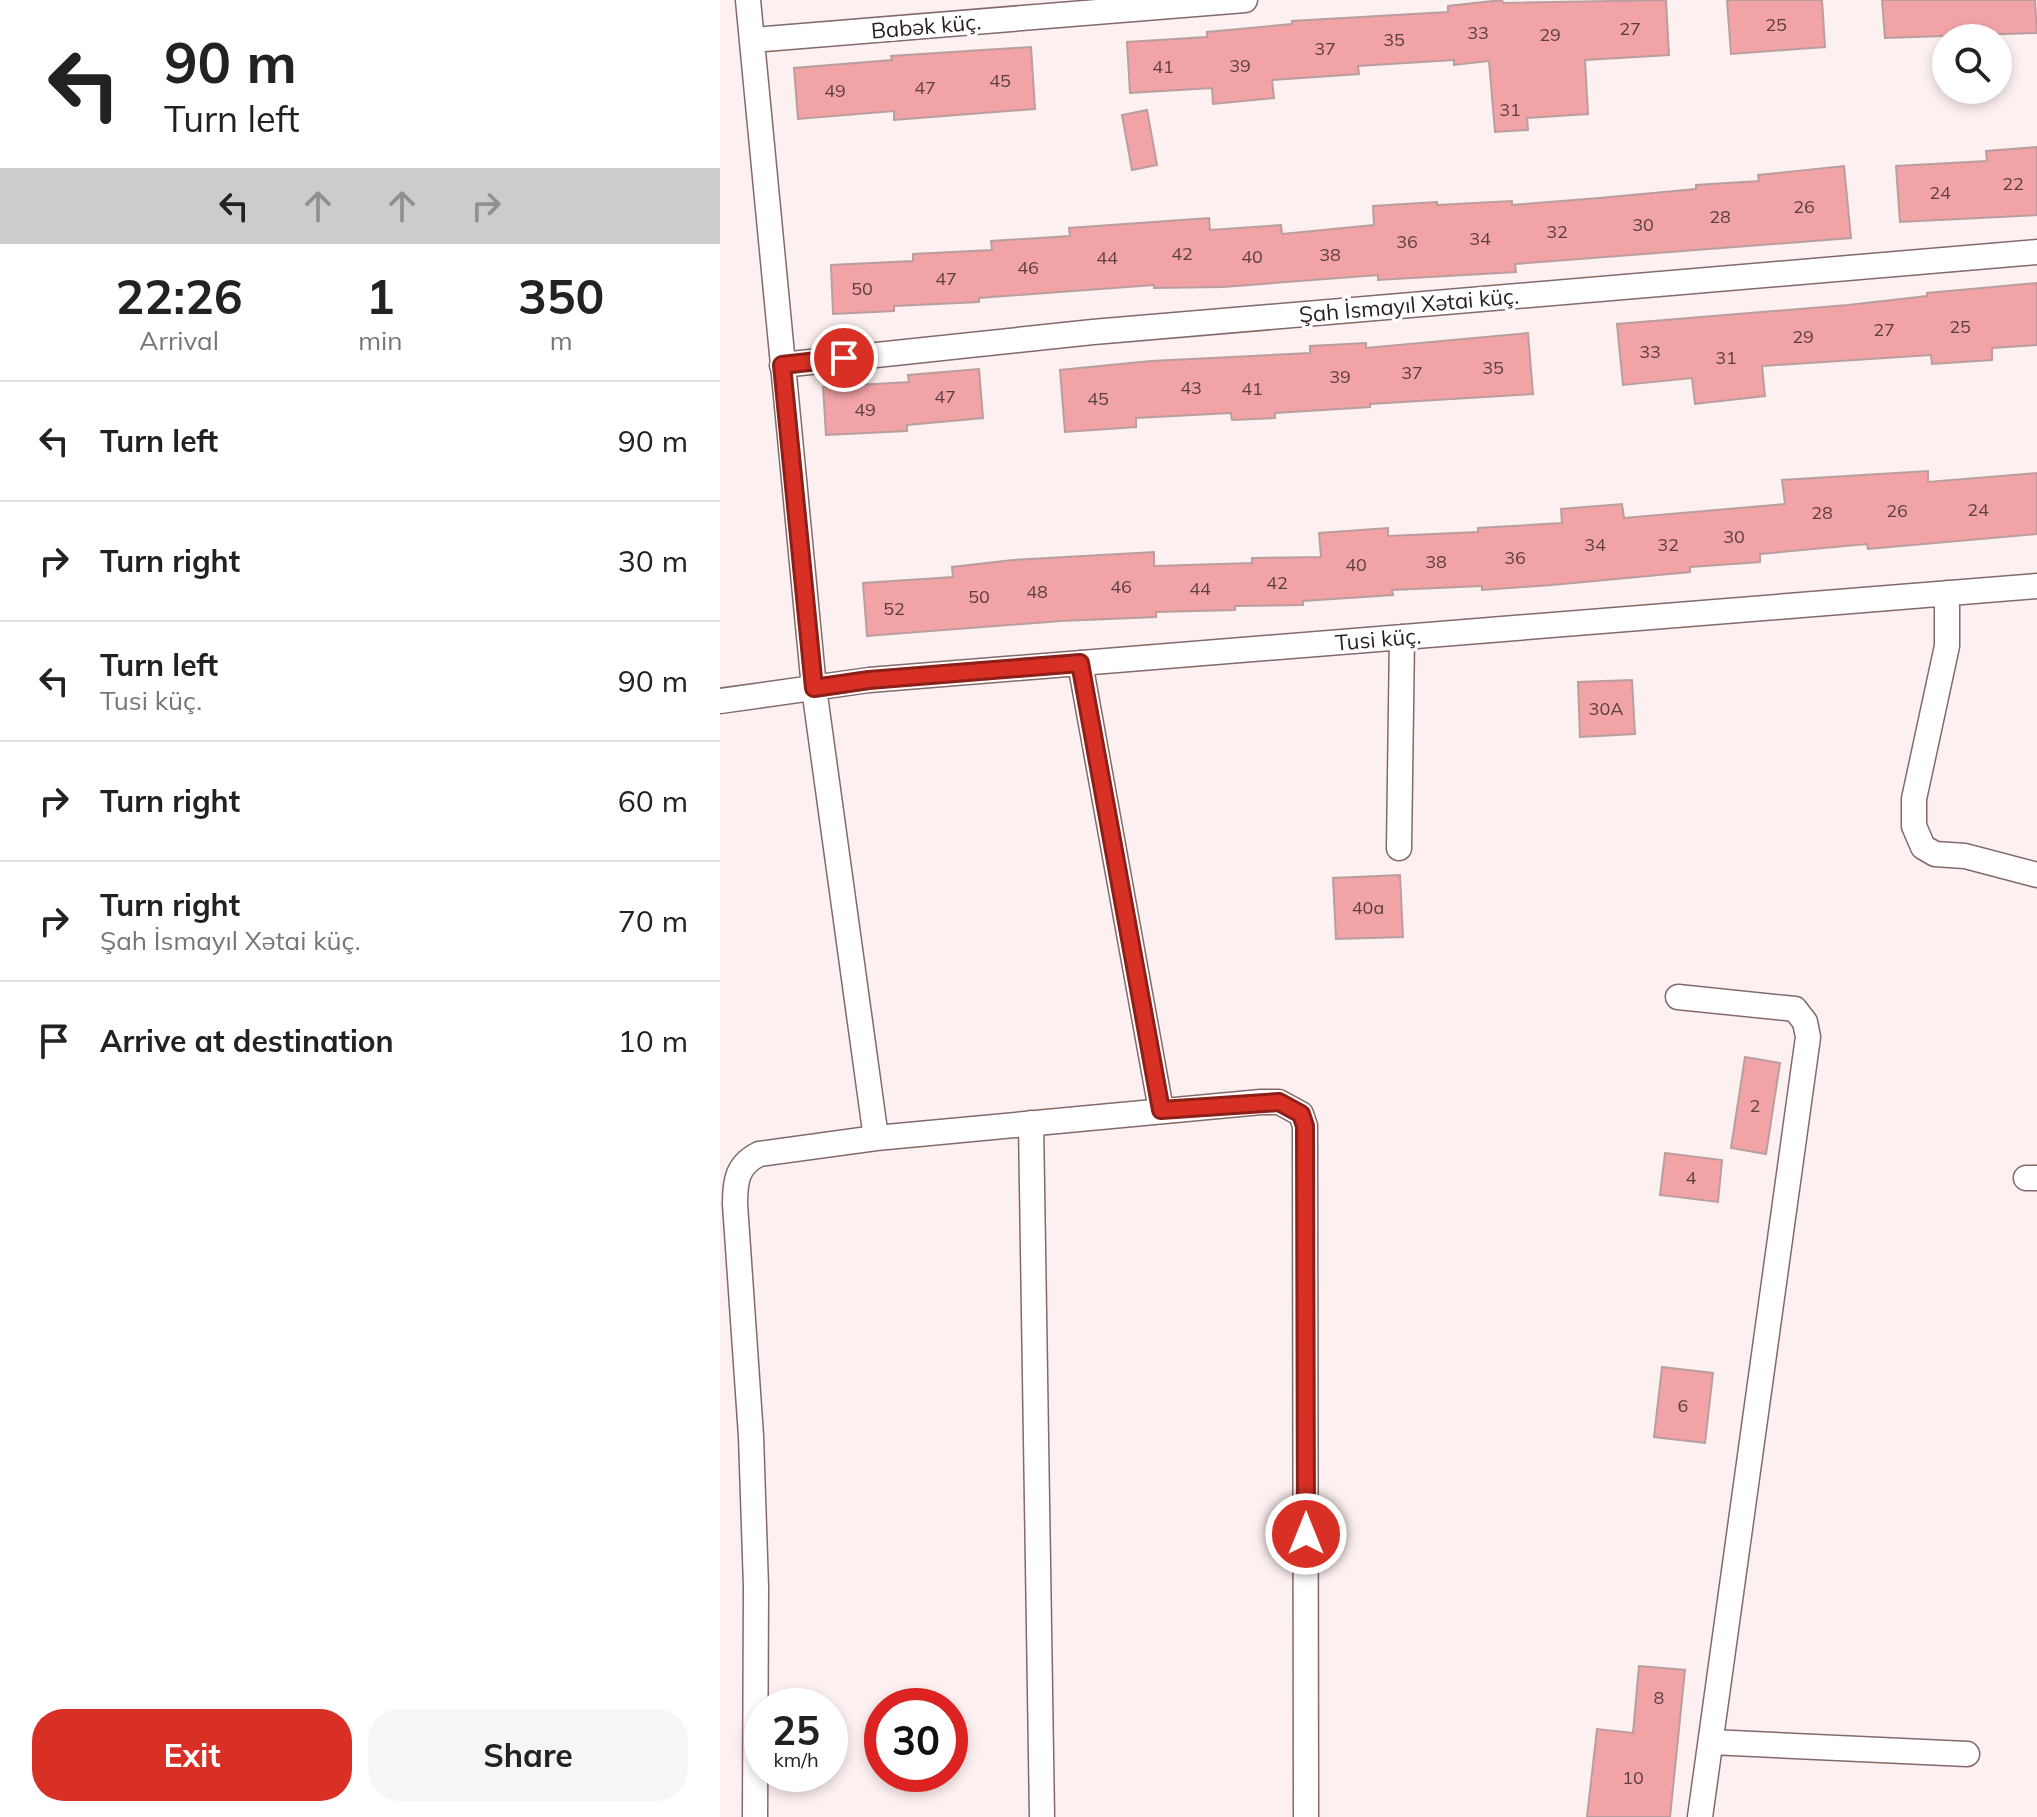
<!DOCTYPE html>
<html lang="en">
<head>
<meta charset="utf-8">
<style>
	:root { --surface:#fff; --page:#f6f6f6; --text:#222; --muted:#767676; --line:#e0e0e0; --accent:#d93025 }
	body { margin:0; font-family:Mulish,sans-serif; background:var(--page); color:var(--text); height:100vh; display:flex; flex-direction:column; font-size:30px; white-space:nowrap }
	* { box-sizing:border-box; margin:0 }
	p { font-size:26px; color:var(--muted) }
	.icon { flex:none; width:44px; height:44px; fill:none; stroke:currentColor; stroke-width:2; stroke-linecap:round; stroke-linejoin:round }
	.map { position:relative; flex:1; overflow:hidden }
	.drawer { display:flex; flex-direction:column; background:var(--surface); width:720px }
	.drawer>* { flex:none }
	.top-card { background:#fff; color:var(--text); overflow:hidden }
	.controls { position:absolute; left:1212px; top:24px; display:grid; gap:16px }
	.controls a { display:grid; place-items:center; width:80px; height:80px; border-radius:50%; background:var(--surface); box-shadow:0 4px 12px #0003; font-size:40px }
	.speed { position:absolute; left:24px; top:1688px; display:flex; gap:16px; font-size:40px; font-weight:700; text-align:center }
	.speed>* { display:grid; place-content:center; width:104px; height:104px; border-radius:50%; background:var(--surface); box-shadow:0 4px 12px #0003; line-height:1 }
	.speed small { font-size:20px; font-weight:400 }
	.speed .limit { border:12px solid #d22; background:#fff; color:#111 }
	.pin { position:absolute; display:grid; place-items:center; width:68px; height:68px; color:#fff; margin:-34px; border:4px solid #fff; border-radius:50%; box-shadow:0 2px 8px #0007 }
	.me { position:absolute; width:88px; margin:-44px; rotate:0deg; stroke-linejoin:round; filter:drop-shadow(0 0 6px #0008) }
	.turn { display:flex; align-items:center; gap:28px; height:168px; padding:0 32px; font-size:36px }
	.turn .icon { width:104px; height:104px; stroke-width:2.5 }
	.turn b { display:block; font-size:56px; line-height:68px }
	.lanes { display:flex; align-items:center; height:76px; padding:0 32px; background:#0003; justify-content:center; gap:40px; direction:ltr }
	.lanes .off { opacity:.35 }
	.eta { display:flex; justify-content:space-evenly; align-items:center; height:136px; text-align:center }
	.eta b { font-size:48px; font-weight:700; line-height:56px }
	.action { display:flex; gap:16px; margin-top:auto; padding:16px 32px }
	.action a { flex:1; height:92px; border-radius:32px; background:var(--accent); color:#fff; font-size:32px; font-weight:700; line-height:92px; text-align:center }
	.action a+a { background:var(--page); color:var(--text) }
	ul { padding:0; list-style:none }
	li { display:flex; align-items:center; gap:24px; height:120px; padding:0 32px; border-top:2px solid var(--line) }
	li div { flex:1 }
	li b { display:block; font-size:30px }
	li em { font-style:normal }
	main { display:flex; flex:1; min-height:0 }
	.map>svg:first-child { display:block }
	.building { fill:#f2a3a6; stroke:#ba9e9e; stroke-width:2 }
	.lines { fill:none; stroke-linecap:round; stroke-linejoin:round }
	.minor-casing { stroke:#83696a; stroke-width:27 }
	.minor { stroke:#fff; stroke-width:24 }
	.route-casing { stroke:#8d1f18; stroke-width:20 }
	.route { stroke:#d93025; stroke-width:14 }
	.labels { text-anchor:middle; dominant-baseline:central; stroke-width:7; stroke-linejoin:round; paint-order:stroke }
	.number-label { font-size:18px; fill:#5b3f40 }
	.street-label { font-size:22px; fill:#291e1e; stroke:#fff }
</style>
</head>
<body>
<main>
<section class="drawer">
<div class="top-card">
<div class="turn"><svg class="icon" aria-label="left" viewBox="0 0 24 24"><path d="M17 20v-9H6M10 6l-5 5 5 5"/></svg><div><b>90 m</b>Turn left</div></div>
<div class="lanes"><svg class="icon" aria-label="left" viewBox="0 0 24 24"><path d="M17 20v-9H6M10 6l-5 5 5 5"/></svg><svg class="icon off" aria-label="ahead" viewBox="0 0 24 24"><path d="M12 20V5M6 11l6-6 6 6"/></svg><svg class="icon off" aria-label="ahead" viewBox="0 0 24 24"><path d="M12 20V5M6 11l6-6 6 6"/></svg><svg class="icon off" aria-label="right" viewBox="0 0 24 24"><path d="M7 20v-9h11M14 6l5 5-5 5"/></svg></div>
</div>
<div class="eta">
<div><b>22:26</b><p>Arrival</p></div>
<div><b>1</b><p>min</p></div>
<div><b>350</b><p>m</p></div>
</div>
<ul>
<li><svg class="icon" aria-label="left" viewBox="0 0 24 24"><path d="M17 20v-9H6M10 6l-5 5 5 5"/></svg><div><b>Turn left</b></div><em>90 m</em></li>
<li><svg class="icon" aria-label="right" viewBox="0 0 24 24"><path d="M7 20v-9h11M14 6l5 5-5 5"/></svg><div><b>Turn right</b></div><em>30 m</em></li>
<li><svg class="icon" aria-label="left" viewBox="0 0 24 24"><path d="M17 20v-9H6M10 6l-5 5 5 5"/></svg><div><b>Turn left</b><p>Tusi küç.</p></div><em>90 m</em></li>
<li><svg class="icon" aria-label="right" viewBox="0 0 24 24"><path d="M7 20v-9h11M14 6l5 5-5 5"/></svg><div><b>Turn right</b></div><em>60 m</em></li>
<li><svg class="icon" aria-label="right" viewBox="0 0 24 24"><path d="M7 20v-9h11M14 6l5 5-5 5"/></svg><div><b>Turn right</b><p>Şah İsmayıl Xətai küç.</p></div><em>70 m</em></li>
<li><svg class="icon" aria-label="arrive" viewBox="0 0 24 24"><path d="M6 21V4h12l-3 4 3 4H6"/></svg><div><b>Arrive at destination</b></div><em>10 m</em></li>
</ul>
<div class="action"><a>Exit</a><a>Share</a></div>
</section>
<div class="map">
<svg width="1317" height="1817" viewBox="0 0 1317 1817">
	<rect width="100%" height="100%" fill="#fdf0f0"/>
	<path class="building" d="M782,0L783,3L946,0L949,55L865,60L868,114L807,118L808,130L775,132L769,61L734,65V60L638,66L639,74L552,80L554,98L493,104L492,88L410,93L407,42L487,37V32L572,24V21L728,12V6Z
		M1007,0H1102L1105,47L1011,54Z
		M1162,0H1315L1317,33L1165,38Z
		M311,47L315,109L174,120V111L78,119L74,68L172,60L171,56Z
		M427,110L437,165L412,170L402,115Z
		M1317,147V215L1180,222L1176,166L1267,161L1266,151Z
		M1124,166L1131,238L795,264L796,272L658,280V275L503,287L434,288V285L259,298V302L174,306V311L113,314L111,265L193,261V254L272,250L271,241L350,236L349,228L489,218L490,230L561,225L562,234L654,225L653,206L717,202V205L792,201V205L879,198L976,189V185L1039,181L1038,175Z
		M1317,283V345L1272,348V360L1212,364L1211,355L1042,366L1045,396L975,404L972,378L903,385L897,324L1128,305L1207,296V293Z
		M808,333L813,394L650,404V407L555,413V418L512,420L511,413L416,418V427L345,432L340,370L431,361L590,353V346L646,343V348Z
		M259,369L263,418L187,425V431L106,435L103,387L189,382L188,375Z
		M1208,471V482L1317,473V534L1148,549L1147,544L1040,554V562L970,567V572L832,585L762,590V586L672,590L673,595L583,601V605L515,606V610L436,612V617L341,621L147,636L143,583L233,577L232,567L293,560L434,552V566L532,563V558L601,557L599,533L668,528V536L758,532V528L842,523L841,509L902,504L904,518L1065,504L1062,480Z
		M912,680L915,734L860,737L858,682Z
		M680,875L683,937L616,939L613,878Z
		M1025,1057L1060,1063L1046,1154L1011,1148Z
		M945,1153L1002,1160L998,1202L940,1195Z
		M942,1367L993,1373L985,1443L934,1437Z
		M919,1666L965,1670L950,1817H867L877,1729L913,1733Z"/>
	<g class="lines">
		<defs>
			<path id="minor" d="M28,0L94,688L156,1138
				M32,40L525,0
				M62,365L373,332L1317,252
				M1227,593V646L1194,799V826L1203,847L1215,854L1245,856L1317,875
				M360,663L441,1110
				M0,701L149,680L1317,586
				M679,848L682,637
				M958,997L1075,1009L1085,1022L1088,1037L980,1817
				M311,1123L322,1817
				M1306,1178H1317
				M991,1742L1247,1754
				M35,1817L36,1587L31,1436L15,1204C15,1181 17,1165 39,1154L156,1138L541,1102H559L581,1114L585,1126L586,1817"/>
		</defs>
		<use href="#minor" class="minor-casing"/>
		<use href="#minor" class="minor"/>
	</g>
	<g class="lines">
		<defs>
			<path id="route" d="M124,358L62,365L94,688L149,680L360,663L441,1110L559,1102L581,1114L585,1126L586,1534"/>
		</defs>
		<use href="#route" class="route-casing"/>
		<use href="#route" class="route"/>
	</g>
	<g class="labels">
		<g class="number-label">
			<text x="1056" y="24">25</text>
			<text x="910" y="28">27</text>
			<text x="758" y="32">33</text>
			<text x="830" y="34">29</text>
			<text x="674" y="39">35</text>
			<text x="605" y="48">37</text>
			<text x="520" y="65">39</text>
			<text x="443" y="66">41</text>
			<text x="280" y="80">45</text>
			<text x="205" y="87">47</text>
			<text x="115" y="90">49</text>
			<text x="790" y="109">31</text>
			<text x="1293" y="183">22</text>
			<text x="1220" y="192">24</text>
			<text x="1084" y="206">26</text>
			<text x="1000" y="216">28</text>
			<text x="923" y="224">30</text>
			<text x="837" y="231">32</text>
			<text x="760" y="238">34</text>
			<text x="687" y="241">36</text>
			<text x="462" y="253">42</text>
			<text x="610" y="254">38</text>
			<text x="532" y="256">40</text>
			<text x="387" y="257">44</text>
			<text x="308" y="267">46</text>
			<text x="226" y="278">47</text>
			<text x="142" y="288">50</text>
			<text x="1240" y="326">25</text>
			<text x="1164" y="329">27</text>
			<text x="1083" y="336">29</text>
			<text x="930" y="351">33</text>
			<text x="1006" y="357">31</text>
			<text x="773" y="367">35</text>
			<text x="692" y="372">37</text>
			<text x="620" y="376">39</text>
			<text x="471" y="387">43</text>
			<text x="532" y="388">41</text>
			<text x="225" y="396">47</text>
			<text x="378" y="398">45</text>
			<text x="145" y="409">49</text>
			<text x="1258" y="509">24</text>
			<text x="1177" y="510">26</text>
			<text x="1102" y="512">28</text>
			<text x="1014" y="536">30</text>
			<text x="875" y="544">34</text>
			<text x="948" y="544">32</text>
			<text x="795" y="557">36</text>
			<text x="716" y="561">38</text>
			<text x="636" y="564">40</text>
			<text x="557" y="582">42</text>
			<text x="401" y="586">46</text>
			<text x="480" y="588">44</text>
			<text x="317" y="591">48</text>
			<text x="259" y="596">50</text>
			<text x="174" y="608">52</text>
			<text x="886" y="708">30A</text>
			<text x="648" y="907">40a</text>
			<text x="1035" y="1105">2</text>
			<text x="971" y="1177">4</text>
			<text x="963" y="1405">6</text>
			<text x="939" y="1697">8</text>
			<text x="913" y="1777">10</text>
		</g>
		<g class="street-label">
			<text transform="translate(206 26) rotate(-5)">Babək küç.</text>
			<text transform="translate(689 305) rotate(-5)">Şah İsmayıl Xətai küç.</text>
			<text transform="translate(658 639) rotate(-5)">Tusi küç.</text>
		</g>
	</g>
</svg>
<div class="controls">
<a><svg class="icon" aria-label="search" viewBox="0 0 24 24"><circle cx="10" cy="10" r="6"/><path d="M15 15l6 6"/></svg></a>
</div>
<div class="speed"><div>25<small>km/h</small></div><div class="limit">30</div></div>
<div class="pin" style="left:124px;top:358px;background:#d93025"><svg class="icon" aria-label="arrive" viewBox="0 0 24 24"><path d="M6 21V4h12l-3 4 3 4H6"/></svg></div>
<svg class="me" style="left:586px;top:1534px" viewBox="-20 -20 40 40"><circle r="17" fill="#d93025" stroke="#fff" stroke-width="3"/><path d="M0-11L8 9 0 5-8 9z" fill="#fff"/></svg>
</div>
</main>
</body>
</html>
